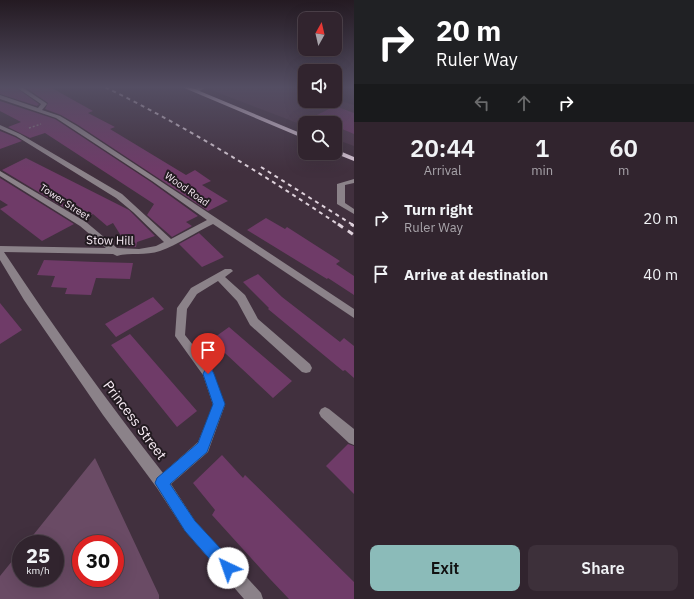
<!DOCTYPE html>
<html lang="en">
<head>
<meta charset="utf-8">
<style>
	:root { --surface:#31242e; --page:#3d303a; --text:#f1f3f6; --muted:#a8a4aa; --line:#4c414a; --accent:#8bbbb9 }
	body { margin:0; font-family:"IBM Plex Sans",sans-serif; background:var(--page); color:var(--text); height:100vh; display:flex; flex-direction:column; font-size:15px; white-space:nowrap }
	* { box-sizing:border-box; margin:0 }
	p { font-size:13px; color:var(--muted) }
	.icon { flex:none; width:22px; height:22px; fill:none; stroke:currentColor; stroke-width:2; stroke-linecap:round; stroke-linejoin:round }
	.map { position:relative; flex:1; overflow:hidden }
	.sheet { display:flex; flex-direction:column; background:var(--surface); width:340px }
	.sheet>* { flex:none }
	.hud { background:#202124; color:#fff; overflow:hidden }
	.needle { width:26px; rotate:8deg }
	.buttons { position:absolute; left:298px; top:12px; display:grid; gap:8px }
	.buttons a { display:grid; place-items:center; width:44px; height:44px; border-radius:8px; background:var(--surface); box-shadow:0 4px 16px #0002,0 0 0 1px var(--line); font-size:20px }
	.speed { position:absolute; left:12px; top:535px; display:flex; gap:8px; font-size:20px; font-weight:700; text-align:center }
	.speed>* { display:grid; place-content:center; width:52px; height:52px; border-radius:50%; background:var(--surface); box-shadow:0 4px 16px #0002,0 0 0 1px var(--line); line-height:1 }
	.speed small { font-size:10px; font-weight:400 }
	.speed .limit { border:6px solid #d22; background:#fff; color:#111 }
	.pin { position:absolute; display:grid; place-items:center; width:34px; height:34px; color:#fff; margin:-41px -17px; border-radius:50% 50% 50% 0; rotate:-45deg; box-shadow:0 0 4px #0007 }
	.pin .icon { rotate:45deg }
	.me { position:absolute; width:44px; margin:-22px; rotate:318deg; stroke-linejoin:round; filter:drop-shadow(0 0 3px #0008) }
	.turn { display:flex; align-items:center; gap:14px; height:84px; padding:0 16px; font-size:18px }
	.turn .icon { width:52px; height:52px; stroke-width:2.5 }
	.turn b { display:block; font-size:28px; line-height:34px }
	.lanes { display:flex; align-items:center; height:38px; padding:0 16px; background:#0003; justify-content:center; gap:20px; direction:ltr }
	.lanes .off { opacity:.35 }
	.eta { display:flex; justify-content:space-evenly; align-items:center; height:68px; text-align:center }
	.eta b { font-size:24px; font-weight:600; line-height:28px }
	.cta { display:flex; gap:8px; margin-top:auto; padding:8px 16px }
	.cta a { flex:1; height:46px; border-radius:8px; background:var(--accent); color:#111; font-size:16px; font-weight:600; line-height:46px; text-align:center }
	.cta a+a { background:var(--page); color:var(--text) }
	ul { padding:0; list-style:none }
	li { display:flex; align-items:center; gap:12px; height:56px; padding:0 16px }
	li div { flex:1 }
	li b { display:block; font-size:15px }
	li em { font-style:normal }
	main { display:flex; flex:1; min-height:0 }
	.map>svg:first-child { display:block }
	.built { fill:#4e374a }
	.green { fill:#6a4b65; fill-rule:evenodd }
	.building { fill:#6f3b68 }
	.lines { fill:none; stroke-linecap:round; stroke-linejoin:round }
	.path { stroke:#857682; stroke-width:1.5; stroke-dasharray:2 2; stroke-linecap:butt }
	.minor { fill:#8b8289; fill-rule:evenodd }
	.major { fill:#dfcddc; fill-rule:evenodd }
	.rail-far1 { stroke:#ded1db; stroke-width:2; stroke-dasharray:4 4; stroke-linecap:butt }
	.rail { stroke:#ded1db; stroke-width:3; stroke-dasharray:6 6; stroke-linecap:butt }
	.route { fill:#1a73e8; stroke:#114b97 }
	.labels { text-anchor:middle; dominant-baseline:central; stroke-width:4; stroke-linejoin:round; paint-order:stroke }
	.far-street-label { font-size:10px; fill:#f7ebf4; stroke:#231b21 }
	.street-label { font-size:12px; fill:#f7ebf4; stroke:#231b21 }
	.near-street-label { font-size:14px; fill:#f7ebf4; stroke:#231b21 }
</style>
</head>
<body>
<main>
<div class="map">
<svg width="354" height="599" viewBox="0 0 354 599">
	<rect width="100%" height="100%" fill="#41303e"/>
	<path class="built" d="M217,87H293L305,91V101H335V99L354,105V146L335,139V123H305V126L211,90Z"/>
	<path class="green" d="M95,458L159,595V599H0V576L21,550V578H55V544H26ZM81,544H115V578H81Z"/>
	<path class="building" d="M0,87H15L39,104L37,106L0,94Z
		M25,87H50L93,111L88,113L115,127L110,129L186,175L195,170L211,181L202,185L228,201L208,211L78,125L61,115L45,109L48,103Z
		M0,101L55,119L151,182L198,216L186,222L192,226L172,237L147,215L154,204L45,133L30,138L8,127L21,122L0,111Z
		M335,106L354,113V134L335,126V123H328L313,117Z
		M0,131L15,137L22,141L0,149Z
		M26,158L129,210L155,236L137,242L136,247H128L113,223L107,226L93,214L83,219L2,170Z
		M0,178L74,224L42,241L0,209L8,205L0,200Z
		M266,218L285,229L287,227L340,261L336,264L354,276V295L328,278L327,279L247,230Z
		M199,233L224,257L202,267L179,244Z
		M44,260L96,262L133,263L130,279L96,278L91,295L65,294L67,288L51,287L55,276L37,275Z
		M258,274L282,297L340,342L344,338L354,346V378L345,370L343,371L268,309L269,308L243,282Z
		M153,297L164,309L116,337L105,324Z
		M0,303L22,330L0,344Z
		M229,327L292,381L273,398L211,340Z
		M130,334L197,411L177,427L111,345Z
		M348,444L354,446V494L326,466Z
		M222,455L243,478L245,475L354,582V599H289L270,579L212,515L215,510L193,483Z"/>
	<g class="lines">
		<path class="path" d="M29,128L41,124"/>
		<path class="minor" d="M16,87H22L46,103L47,104L42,110L60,116L77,126L354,309V318L213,224C196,232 177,245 160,251C146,256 130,252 117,256L113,254L4,252C54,328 107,401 163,473L198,442L213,405L203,375L175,336L177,308L191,288L225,269H231L233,271L225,277L245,295L258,319L310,364L312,368L310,372L306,373L302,372L250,325L237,301L218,281L197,294L187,309L185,335L212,369L225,405L208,452L171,484L195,521L261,593L263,599H244L185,531L157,488L103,415L24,300L0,260V246L106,248L80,226L0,176V171L86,222L117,248L139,249L156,246L164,242L133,212L116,198L16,136L0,129V125L20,134L122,194L171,239L207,220L152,181L56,118L0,99V95L38,108L41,104Z
			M199,87H206L198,92H194V90Z
			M354,179V183L345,185V203L354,209V214L337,204V184Z
			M325,407L329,409L354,429V445L349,443L321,417L319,413L321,409Z"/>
		<path class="major" d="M182,87H190L305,135V139Z
			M335,149L354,157V161L334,153Z"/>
		<path class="rail-far1" d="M105,87C187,127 264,175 339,225
			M261,167L353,225"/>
		<path class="rail" d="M338,224L354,235
			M351,224L354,226"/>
	</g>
	<linearGradient id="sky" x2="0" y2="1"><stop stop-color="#241a22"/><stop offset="0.51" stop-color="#544e63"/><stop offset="1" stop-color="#544e63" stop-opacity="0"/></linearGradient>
	<rect width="354" height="171" fill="url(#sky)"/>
	<path class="route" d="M208,369L212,370L214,374L225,404L207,452L170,484L195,521L233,562L235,568L233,573L228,575L222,573L185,531L155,483L157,478L198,443L213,404L203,374L205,370Z"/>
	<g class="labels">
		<g class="far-street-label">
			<text transform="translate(187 189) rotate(35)">Wood Road</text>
			<text transform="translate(65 202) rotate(33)">Tower Street</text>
		</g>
		<g class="street-label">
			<text transform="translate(110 240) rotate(1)">Stow Hill</text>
		</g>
		<g class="near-street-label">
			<text transform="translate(135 420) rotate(53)">Princess Street</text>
		</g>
	</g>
</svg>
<div class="buttons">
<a><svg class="needle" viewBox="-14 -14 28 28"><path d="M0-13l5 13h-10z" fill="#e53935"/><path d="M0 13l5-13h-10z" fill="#a8a4aa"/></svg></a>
<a><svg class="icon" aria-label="sound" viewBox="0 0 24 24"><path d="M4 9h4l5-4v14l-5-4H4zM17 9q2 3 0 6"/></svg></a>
<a><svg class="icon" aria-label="search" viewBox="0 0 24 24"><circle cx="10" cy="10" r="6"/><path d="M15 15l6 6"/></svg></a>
</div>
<div class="speed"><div>25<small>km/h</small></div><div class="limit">30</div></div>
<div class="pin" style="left:208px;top:374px;background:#d93025"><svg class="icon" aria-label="arrive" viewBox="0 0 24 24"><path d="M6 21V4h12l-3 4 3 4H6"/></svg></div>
<svg class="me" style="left:228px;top:568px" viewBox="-20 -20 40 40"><circle r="19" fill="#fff"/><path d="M0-13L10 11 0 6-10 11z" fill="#1a73e8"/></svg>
</div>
<section class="sheet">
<div class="hud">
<div class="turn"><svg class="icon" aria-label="right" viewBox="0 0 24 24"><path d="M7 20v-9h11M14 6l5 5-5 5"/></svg><div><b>20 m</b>Ruler Way</div></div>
<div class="lanes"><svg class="icon off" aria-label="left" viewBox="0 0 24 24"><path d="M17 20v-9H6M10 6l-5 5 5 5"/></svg><svg class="icon off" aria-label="ahead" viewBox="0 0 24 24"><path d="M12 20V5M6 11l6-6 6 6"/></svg><svg class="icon" aria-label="right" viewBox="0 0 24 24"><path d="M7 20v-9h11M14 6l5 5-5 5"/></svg></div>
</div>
<div class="eta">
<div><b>20:44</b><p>Arrival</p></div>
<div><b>1</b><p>min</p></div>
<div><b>60</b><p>m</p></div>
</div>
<ul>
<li><svg class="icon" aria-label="right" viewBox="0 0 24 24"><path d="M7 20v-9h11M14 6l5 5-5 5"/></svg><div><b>Turn right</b><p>Ruler Way</p></div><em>20 m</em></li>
<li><svg class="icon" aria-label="arrive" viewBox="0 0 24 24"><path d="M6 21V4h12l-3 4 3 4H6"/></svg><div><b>Arrive at destination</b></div><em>40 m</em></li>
</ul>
<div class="cta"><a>Exit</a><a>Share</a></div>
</section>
</main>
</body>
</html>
